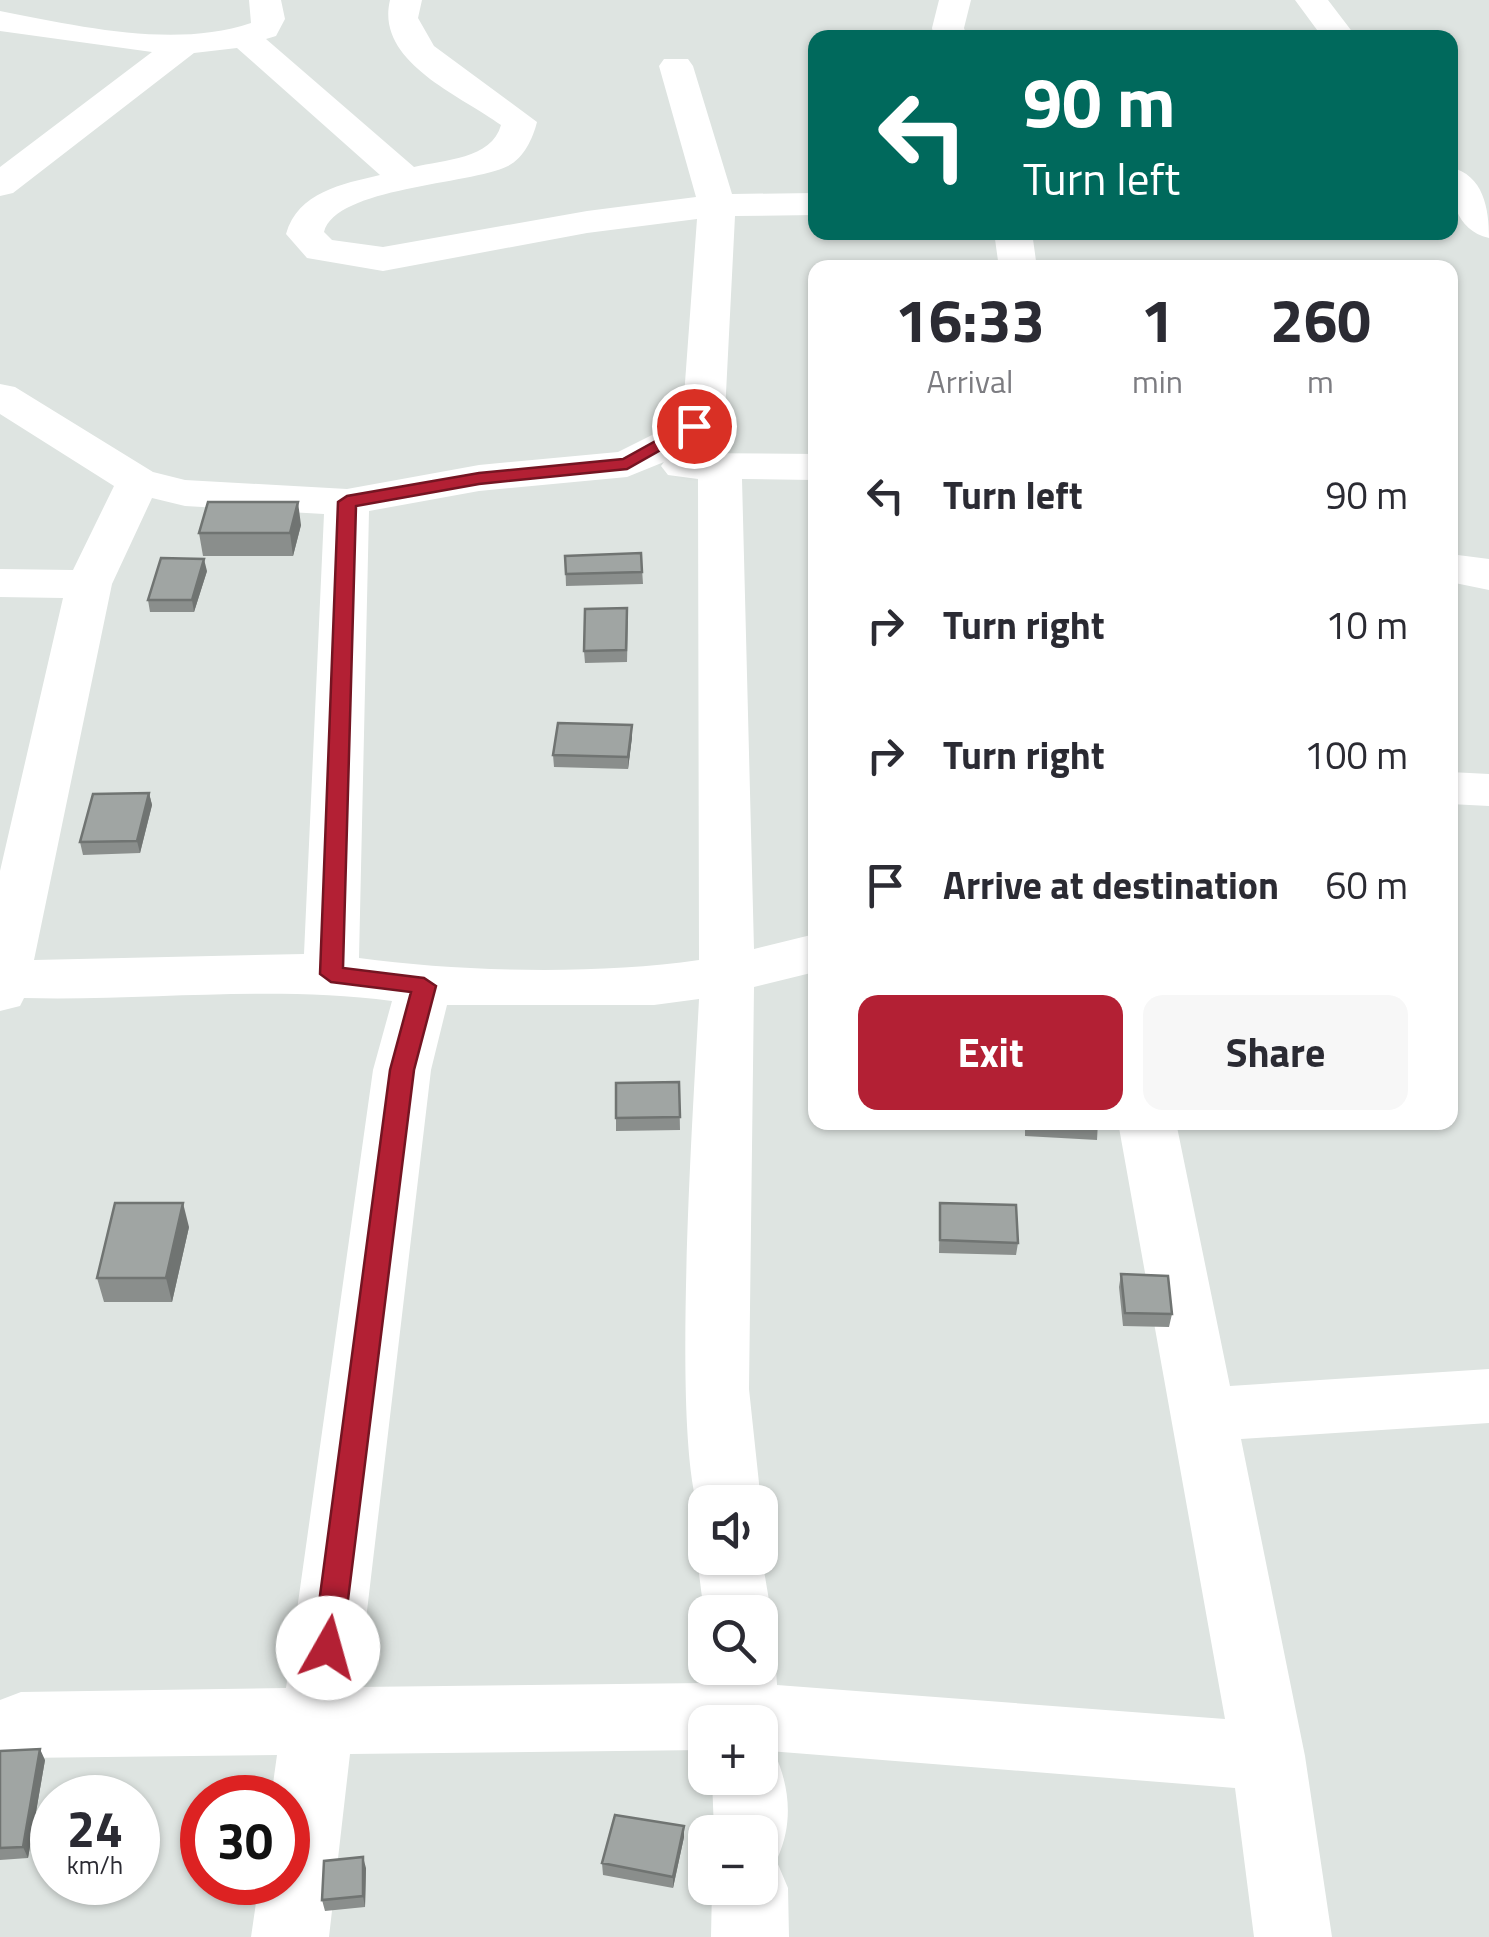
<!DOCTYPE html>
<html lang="en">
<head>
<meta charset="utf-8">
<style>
	:root { --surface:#fff; --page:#f7f7f7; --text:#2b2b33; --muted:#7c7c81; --accent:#b32034 }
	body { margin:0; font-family:"Titillium Web",sans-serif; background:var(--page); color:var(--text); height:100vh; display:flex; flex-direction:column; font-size:38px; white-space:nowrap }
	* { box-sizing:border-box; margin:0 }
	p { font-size:32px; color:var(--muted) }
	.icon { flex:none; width:55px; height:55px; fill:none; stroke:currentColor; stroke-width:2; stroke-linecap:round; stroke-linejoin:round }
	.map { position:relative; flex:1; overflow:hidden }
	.drawer { position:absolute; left:808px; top:260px; width:650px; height:870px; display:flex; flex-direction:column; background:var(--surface); border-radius:20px; box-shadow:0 2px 8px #0004 }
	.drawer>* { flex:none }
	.hud { position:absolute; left:808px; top:30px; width:650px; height:210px; border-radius:20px; box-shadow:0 2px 8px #0004; background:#00695c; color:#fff; overflow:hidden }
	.fabs { position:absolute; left:688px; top:1485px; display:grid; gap:20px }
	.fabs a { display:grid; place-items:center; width:90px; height:90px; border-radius:20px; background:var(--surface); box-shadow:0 2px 8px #0004; font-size:50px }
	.speed { position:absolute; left:30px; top:1775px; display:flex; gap:20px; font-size:50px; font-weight:700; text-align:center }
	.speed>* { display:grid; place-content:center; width:130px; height:130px; border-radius:50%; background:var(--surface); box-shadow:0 2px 8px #0004; line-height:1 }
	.speed small { font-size:25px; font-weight:400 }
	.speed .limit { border:15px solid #d22; background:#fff; color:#111 }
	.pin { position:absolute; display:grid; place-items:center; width:85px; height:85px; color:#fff; margin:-42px; border:5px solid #fff; border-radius:50%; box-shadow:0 2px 10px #0007 }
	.me { position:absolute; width:110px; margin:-55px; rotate:7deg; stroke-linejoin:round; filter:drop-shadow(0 0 8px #0008) }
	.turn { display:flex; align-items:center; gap:35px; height:210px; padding:0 50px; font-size:45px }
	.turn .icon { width:130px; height:130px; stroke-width:2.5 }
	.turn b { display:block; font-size:70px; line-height:85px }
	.eta { display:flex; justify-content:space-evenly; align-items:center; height:170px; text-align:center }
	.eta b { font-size:60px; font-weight:700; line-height:70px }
	.button { display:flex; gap:20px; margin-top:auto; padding:20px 50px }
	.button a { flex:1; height:115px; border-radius:20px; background:var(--accent); color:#fff; font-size:40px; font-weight:700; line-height:115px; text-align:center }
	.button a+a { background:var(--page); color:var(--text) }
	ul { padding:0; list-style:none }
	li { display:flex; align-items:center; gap:30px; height:130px; padding:0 50px }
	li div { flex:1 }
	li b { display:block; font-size:38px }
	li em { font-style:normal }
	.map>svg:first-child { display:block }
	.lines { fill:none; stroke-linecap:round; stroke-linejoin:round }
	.minor { fill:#fff; fill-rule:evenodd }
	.wall { fill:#8a8e8c }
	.shaded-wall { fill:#707472 }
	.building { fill:#a0a5a3; stroke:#707472; stroke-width:2.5 }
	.route { fill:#b32034; stroke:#741522; stroke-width:2.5 }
</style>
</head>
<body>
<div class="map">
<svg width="1489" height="1937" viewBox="0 0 1489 1937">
	<rect width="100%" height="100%" fill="#dee4e1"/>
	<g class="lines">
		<path class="minor" d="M249,0H281L285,19L276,36L266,39L414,167C443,160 492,159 501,125C460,95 375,62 390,0H422L418,18L434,46L537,122C533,138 524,158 508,166C469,185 336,187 324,232L332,240L383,247L587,211L696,197L659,66L664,59H688L693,66L732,194L815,193V215L735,216L725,413L694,447L681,453L815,454V480L742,479L754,949L815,934V972L754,987L749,1389L761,1502H705V1523C667,1472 695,1085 699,999L654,1005H447L431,1070L358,1687L706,1683L704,1668L705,1666L760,1668V1643L776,1668L777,1685L1225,1719L1118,1122H1176L1230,1386L1489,1369V1423L1241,1439L1305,1756L1332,1937H1254L1235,1788L769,1751L775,1754C790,1788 793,1823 778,1857L772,1860L777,1862L788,1888L789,1937H711L712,1888H760V1832H714L712,1778H760V1722H705V1750L350,1754L329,1937H251L259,1882H288V1798H271L277,1755L21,1758L0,1750V1700L21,1692L286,1688L373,1070L392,1001C269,985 148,1001 24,998L20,1006L0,1011V871L63,598L0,597V569L73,570L114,486L0,414V384L15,387L153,472L185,480L347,489L479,465L618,452L664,429L683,410L697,219L587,233L383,271L307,258L286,234C298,192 342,184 380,175L237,48L194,53L13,193L0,196V167L152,52L0,31V11C78,26 174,49 251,23ZM664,462L661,466L668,475L698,479L699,960C595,975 463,972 359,958L369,511L479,491L627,477ZM152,498L185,506L324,514L304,954L34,960L112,584Z
			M939,0H971L964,28L967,38H934L932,28Z
			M1295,0H1328L1357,38H1323Z
			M1450,167C1484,175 1489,209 1489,238C1455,230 1450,197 1450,167Z
			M994,232H1032L1037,268H999Z
			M1450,554L1489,559V590L1450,582Z
			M1450,772L1489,774V806L1450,804Z
			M705,1540V1558H760V1547L771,1612L761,1634L760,1612H705V1621L697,1558Z"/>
	</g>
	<path class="wall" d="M810,396H815V435H811Z
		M301,525L293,556H203L199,533Z
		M641,553L643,584L566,586L565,556Z
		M207,571L194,612H150L148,600Z
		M628,620L627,662L585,663L584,651Z
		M632,737L628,769L554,767L553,755Z
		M149,793L152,805L140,853L83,855L80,842Z
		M679,1082L680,1130L616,1131V1118Z
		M1025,1122H1098L1097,1140L1025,1136Z
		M940,1203L1018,1243L1016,1255L939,1253Z
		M189,1227L172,1302H104L97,1278Z
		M1121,1274L1172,1314L1169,1327L1123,1326L1119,1287Z
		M0,1751L45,1760L28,1858L0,1860Z
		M684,1826V1837L673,1888L603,1875L602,1863Z
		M366,1868L365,1907L325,1911L322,1900Z"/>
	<path class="shaded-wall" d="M298,502L301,525L293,556L290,533Z
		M204,559L207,571L194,612L192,600Z
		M632,725V737L628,769V757Z
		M149,793L152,805L140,853L137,841Z
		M183,1203L189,1227L172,1302L166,1278Z
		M40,1749L45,1760L28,1858L23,1847Z
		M684,1826V1837L673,1888V1877Z
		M363,1857L366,1868L365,1907L363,1896Z"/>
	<path class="building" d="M810,396H815V423H811Z
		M208,502H298L290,533H199Z
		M641,553L642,572L566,574L565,556Z
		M161,558L204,559L192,600H148Z
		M627,608L626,650L584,651L585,609Z
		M558,723L632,725L628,757L553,755Z
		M149,793L137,841L80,842L93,794Z
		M679,1082L680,1117L616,1118V1083Z
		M1027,1122H1098V1127L1027,1123Z
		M115,1203H183L166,1278H97Z
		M940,1203L1016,1205L1018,1243L940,1240Z
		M1121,1274L1168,1276L1172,1314L1125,1313Z
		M40,1749L23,1847L0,1848V1751Z
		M615,1815L684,1826L673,1877L602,1863Z
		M363,1857V1896L322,1900L324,1861Z"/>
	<path class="route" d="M688,423L703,426L627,469L479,484L356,506L343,968L424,978L436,986L414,1070L342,1648L338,1657L328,1661L317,1657L313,1648L390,1070L411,992L331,982L320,974L338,502L347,496L479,473L623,459Z"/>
</svg>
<div class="fabs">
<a><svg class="icon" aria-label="sound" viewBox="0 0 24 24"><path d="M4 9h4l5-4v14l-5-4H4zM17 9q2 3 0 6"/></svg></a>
<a><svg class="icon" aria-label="search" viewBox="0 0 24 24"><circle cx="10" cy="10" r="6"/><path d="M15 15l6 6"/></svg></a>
<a>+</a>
<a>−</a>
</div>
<div class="speed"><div>24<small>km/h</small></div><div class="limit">30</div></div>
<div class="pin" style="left:694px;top:426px;background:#d93025"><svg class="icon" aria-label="arrive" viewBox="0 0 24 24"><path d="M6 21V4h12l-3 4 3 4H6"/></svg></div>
<svg class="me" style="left:328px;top:1648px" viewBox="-20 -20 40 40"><circle r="19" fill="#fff"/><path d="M0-13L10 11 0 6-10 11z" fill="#b32034"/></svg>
<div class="hud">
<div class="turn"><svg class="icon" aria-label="left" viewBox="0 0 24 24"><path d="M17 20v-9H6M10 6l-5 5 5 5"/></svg><div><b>90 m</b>Turn left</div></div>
</div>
<section class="drawer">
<div class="eta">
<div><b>16:33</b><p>Arrival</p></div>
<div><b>1</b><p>min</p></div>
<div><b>260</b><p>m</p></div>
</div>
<ul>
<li><svg class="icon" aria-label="left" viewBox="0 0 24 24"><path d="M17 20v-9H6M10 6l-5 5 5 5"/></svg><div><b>Turn left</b></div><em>90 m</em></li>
<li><svg class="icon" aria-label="right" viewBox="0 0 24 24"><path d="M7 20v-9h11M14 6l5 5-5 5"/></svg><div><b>Turn right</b></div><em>10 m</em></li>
<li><svg class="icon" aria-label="right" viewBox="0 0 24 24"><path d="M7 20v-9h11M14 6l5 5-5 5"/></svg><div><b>Turn right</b></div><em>100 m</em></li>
<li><svg class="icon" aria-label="arrive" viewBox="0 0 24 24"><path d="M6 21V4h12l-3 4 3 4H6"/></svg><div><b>Arrive at destination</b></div><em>60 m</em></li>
</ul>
<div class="button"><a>Exit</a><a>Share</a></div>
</section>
</div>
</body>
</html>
